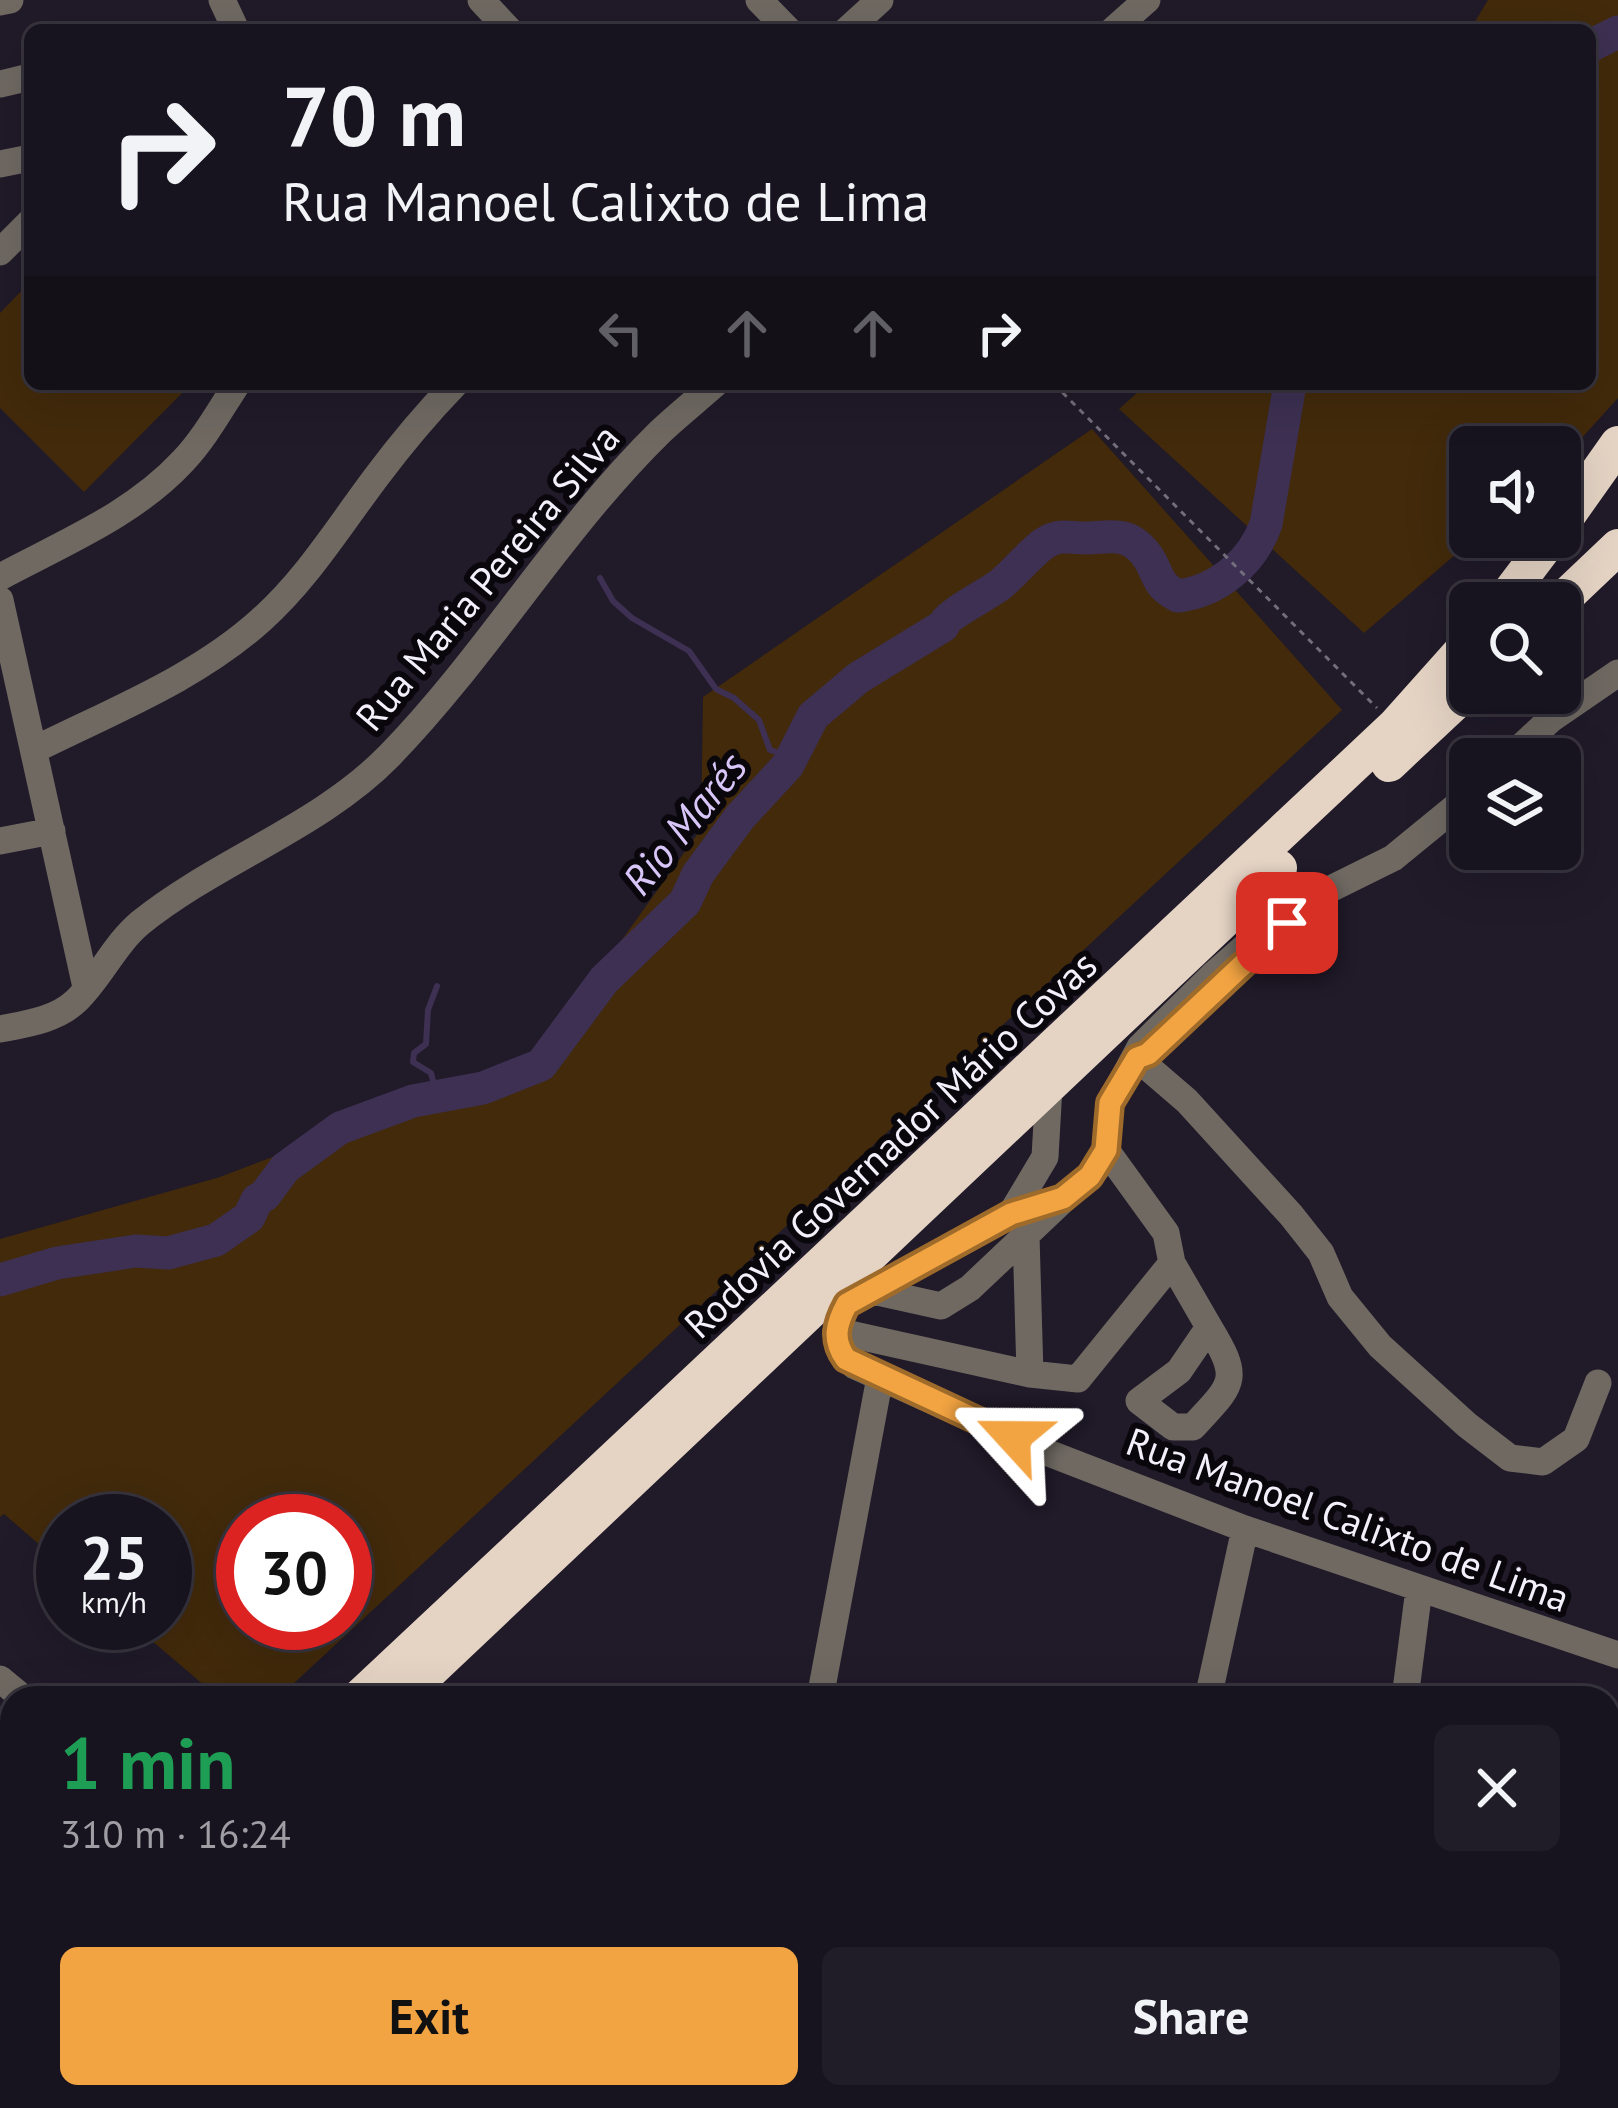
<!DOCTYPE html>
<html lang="en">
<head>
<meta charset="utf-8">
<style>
	:root { --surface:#18141f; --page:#211d28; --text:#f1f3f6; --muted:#9f9ea4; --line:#36333d; --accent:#f3a442 }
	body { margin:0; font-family:"PT Sans",sans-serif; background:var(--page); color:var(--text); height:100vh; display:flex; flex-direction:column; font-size:45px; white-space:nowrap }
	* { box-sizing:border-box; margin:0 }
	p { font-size:39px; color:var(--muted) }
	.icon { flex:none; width:66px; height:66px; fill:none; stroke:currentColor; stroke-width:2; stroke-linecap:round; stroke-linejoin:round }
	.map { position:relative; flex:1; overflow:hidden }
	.details { position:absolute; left:0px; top:1686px; width:1620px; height:423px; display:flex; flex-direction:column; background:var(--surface); border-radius:36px 36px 0 0; box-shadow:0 12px 48px #0002,0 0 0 3px var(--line) }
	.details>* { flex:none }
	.guide { position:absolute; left:24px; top:24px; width:1572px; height:366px; border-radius:18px; box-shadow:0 12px 48px #0002,0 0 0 3px var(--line); background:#18141f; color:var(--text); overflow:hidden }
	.tools { position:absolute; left:1449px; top:426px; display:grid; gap:24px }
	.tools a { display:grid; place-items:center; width:132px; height:132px; border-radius:18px; background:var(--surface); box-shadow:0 12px 48px #0002,0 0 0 3px var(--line); font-size:60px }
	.speed { position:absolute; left:36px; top:1494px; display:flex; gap:24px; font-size:60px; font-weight:700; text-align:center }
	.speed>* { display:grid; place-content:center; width:156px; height:156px; border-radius:50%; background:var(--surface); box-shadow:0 12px 48px #0002,0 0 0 3px var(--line); line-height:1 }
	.speed small { font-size:30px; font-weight:400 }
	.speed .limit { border:18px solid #d22; background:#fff; color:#111 }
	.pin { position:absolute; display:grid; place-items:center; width:102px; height:102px; color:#fff; margin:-51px; border-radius:24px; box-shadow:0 6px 18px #0006 }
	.me { position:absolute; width:132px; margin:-66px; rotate:294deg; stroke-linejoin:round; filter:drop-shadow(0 0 9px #0008) }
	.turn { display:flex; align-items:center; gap:42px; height:252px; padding:0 60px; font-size:54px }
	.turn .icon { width:156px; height:156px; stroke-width:2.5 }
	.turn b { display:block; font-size:84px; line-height:102px }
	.lanes { display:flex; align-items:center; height:114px; padding:0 60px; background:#0003; justify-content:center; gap:60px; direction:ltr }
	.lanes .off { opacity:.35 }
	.round { display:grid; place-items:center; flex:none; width:126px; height:126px; border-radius:18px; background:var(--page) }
	.overview { display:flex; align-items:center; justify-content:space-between; height:204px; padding:0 60px }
	h1 { font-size:72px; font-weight:700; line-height:90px; color:#1e9e55 }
	.action { display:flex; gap:24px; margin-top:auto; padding:24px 60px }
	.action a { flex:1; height:138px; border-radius:18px; background:var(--accent); color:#111; font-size:48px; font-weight:700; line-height:138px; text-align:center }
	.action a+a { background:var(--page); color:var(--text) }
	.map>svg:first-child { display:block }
	.green { fill:#422a0b; fill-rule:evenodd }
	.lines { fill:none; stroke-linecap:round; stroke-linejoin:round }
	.stream { stroke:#3d3052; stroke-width:6 }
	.river { stroke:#3d3052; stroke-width:33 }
	.path { stroke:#736e7b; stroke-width:3; stroke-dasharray:6 6; stroke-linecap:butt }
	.minor { stroke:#6f6962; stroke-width:27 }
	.highway { stroke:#e5d4c4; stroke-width:36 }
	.route-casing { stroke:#9e6b2b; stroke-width:30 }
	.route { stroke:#f3a442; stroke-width:21 }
	.labels { text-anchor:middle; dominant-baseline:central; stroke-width:12; stroke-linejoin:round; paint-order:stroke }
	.street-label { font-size:39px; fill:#f4f0fb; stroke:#09070c }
	.water-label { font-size:42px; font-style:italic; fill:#d9c6f9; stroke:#09070c }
</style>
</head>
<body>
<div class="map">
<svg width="1618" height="2108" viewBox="0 0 1618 2108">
	<rect width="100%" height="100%" fill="#201a29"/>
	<path class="green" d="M1488,0H1618V398L1560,462V447H1470V537H1476L1364,633L1119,409L1147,384H1590V30H1470Z
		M30,282V384H191L84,492L0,408V313Z
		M1092,429L1342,710L278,1698H219L131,1623H165V1521H63V1565L4,1514L0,1517V1239L220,1177L539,1056L701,829L703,697ZM243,1521H345V1623H243Z"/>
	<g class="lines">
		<path class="stream" d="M600,578L613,601L632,618L689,651L716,689L734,698L759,720L770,750L791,757
			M437,986L428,1010L426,1044L414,1053L413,1062L431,1073L437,1096"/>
		<path class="river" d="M1590,46L1618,32
			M0,1280L57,1263L136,1251L168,1253L216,1240L249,1217L257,1200L265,1195L285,1168L340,1128L413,1101L483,1088L541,1065L604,980L685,902L698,874L740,817L788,765L813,716L858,678L943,626C947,614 987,595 1001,584C1015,572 1028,556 1042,545C1058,533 1067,538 1086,538C1109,538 1126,530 1145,553C1160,572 1153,583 1178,596C1219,591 1253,561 1266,524L1290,384"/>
		<path class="path" d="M1054,384L1377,708"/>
		<path class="minor" d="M222,0L236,30
			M481,0L509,30
			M759,0L788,30
			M0,2L10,0
			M847,30L880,0
			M1113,30L1147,0
			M0,84L30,77
			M0,164L30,158
			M0,252L30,222
			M0,577C63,543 133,515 183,461C204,439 220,410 237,384
			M0,600L86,987
			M36,749C112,711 197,678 261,620C307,579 340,525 377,476C401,444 427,413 455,384
			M1508,759L1551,719L1618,673
			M0,841L52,831
			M0,1029C26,1024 56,1020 76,1001C100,978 114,945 140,923C218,860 320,827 390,755C488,654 560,530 660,432C678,415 697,400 715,384
			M1137,1058L1187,1101L1291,1215L1321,1253L1340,1297L1380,1346L1467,1425L1510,1458L1543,1462L1576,1439L1598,1383
			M1011,1214L1045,1157L1049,1087
			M1026,1235L1030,1374
			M1172,1263L1209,1327L1179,1371L1139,1401L1173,1427H1193C1233,1383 1242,1381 1209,1327
			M873,1291L941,1306L970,1288L1100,1165L1106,1150L1110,1103L1140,1047L1212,976L1286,911L1393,858L1470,795
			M868,1293L1011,1214L1059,1200
			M846,1304C834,1329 832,1348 855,1366L1051,1454L1245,1529L1618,1655
			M836,1331L1030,1374L1078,1379L1172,1263L1166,1233L1106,1150
			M0,1679L23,1698
			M820,1698L880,1377
			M1208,1698L1245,1529
			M1405,1698L1419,1589
			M0,1853L10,1864L12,1893
			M1608,1922L1618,1886
			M0,1986L12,1974
			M1502,2097L1544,2108
			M322,2108L324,2097
			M544,2108L547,2097
			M740,2108L742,2097
			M934,2108L936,2097
			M1123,2108L1125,2097
			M1325,2108L1328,2097"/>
		<path class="highway" d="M1560,526L1618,444
			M1502,603L1552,537
			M1559,603L1618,547
			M1389,764L1470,688
			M359,1698L1395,726L1470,642
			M401,1698L1279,868
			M0,2038L12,2026
			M0,2074L12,2062"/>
	</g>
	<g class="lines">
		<defs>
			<path id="route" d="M1013,1437L846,1359C832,1340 836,1324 847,1304L1011,1214L1063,1198L1090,1176L1106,1150L1110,1103L1137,1058L1148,1054L1287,923"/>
		</defs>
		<use href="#route" class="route-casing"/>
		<use href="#route" class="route"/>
	</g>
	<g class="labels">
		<g class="street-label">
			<text transform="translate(487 577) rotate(-50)">Rua Maria Pereira Silva</text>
			<text transform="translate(890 1144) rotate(-43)">Rodovia Governador Mário Covas</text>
			<text transform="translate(1348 1519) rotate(20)">Rua Manoel Calixto de Lima</text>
		</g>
		<g class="water-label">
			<text transform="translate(684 823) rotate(-51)">Rio Marés</text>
		</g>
	</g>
</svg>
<div class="tools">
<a><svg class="icon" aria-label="sound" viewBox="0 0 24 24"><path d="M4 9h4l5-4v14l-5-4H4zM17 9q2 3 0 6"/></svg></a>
<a><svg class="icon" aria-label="search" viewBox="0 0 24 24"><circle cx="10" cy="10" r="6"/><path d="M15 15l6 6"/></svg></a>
<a><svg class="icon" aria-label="layers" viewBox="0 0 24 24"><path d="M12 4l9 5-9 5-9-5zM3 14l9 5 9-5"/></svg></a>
</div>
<div class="speed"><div>25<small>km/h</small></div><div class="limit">30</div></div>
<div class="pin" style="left:1287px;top:923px;background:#d93025"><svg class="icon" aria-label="arrive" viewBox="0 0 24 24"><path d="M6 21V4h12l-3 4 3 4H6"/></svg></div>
<svg class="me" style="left:1013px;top:1437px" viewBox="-20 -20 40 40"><path d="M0-17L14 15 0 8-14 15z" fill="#f3a442" stroke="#fff" stroke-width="4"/></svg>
<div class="guide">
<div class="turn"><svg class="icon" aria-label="right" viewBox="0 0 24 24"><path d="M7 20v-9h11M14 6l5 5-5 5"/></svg><div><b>70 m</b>Rua Manoel Calixto de Lima</div></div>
<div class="lanes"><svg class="icon off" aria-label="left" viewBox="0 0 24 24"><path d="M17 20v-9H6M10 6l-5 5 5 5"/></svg><svg class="icon off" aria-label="ahead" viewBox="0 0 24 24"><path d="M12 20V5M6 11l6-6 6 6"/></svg><svg class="icon off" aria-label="ahead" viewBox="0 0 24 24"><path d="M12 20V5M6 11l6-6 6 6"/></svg><svg class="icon" aria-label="right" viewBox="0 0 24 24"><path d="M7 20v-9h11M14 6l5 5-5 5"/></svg></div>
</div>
<section class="details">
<div class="overview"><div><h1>1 min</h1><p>310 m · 16:24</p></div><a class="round"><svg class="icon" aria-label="close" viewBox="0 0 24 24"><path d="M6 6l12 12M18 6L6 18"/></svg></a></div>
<div class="action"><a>Exit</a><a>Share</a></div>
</section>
</div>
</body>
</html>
